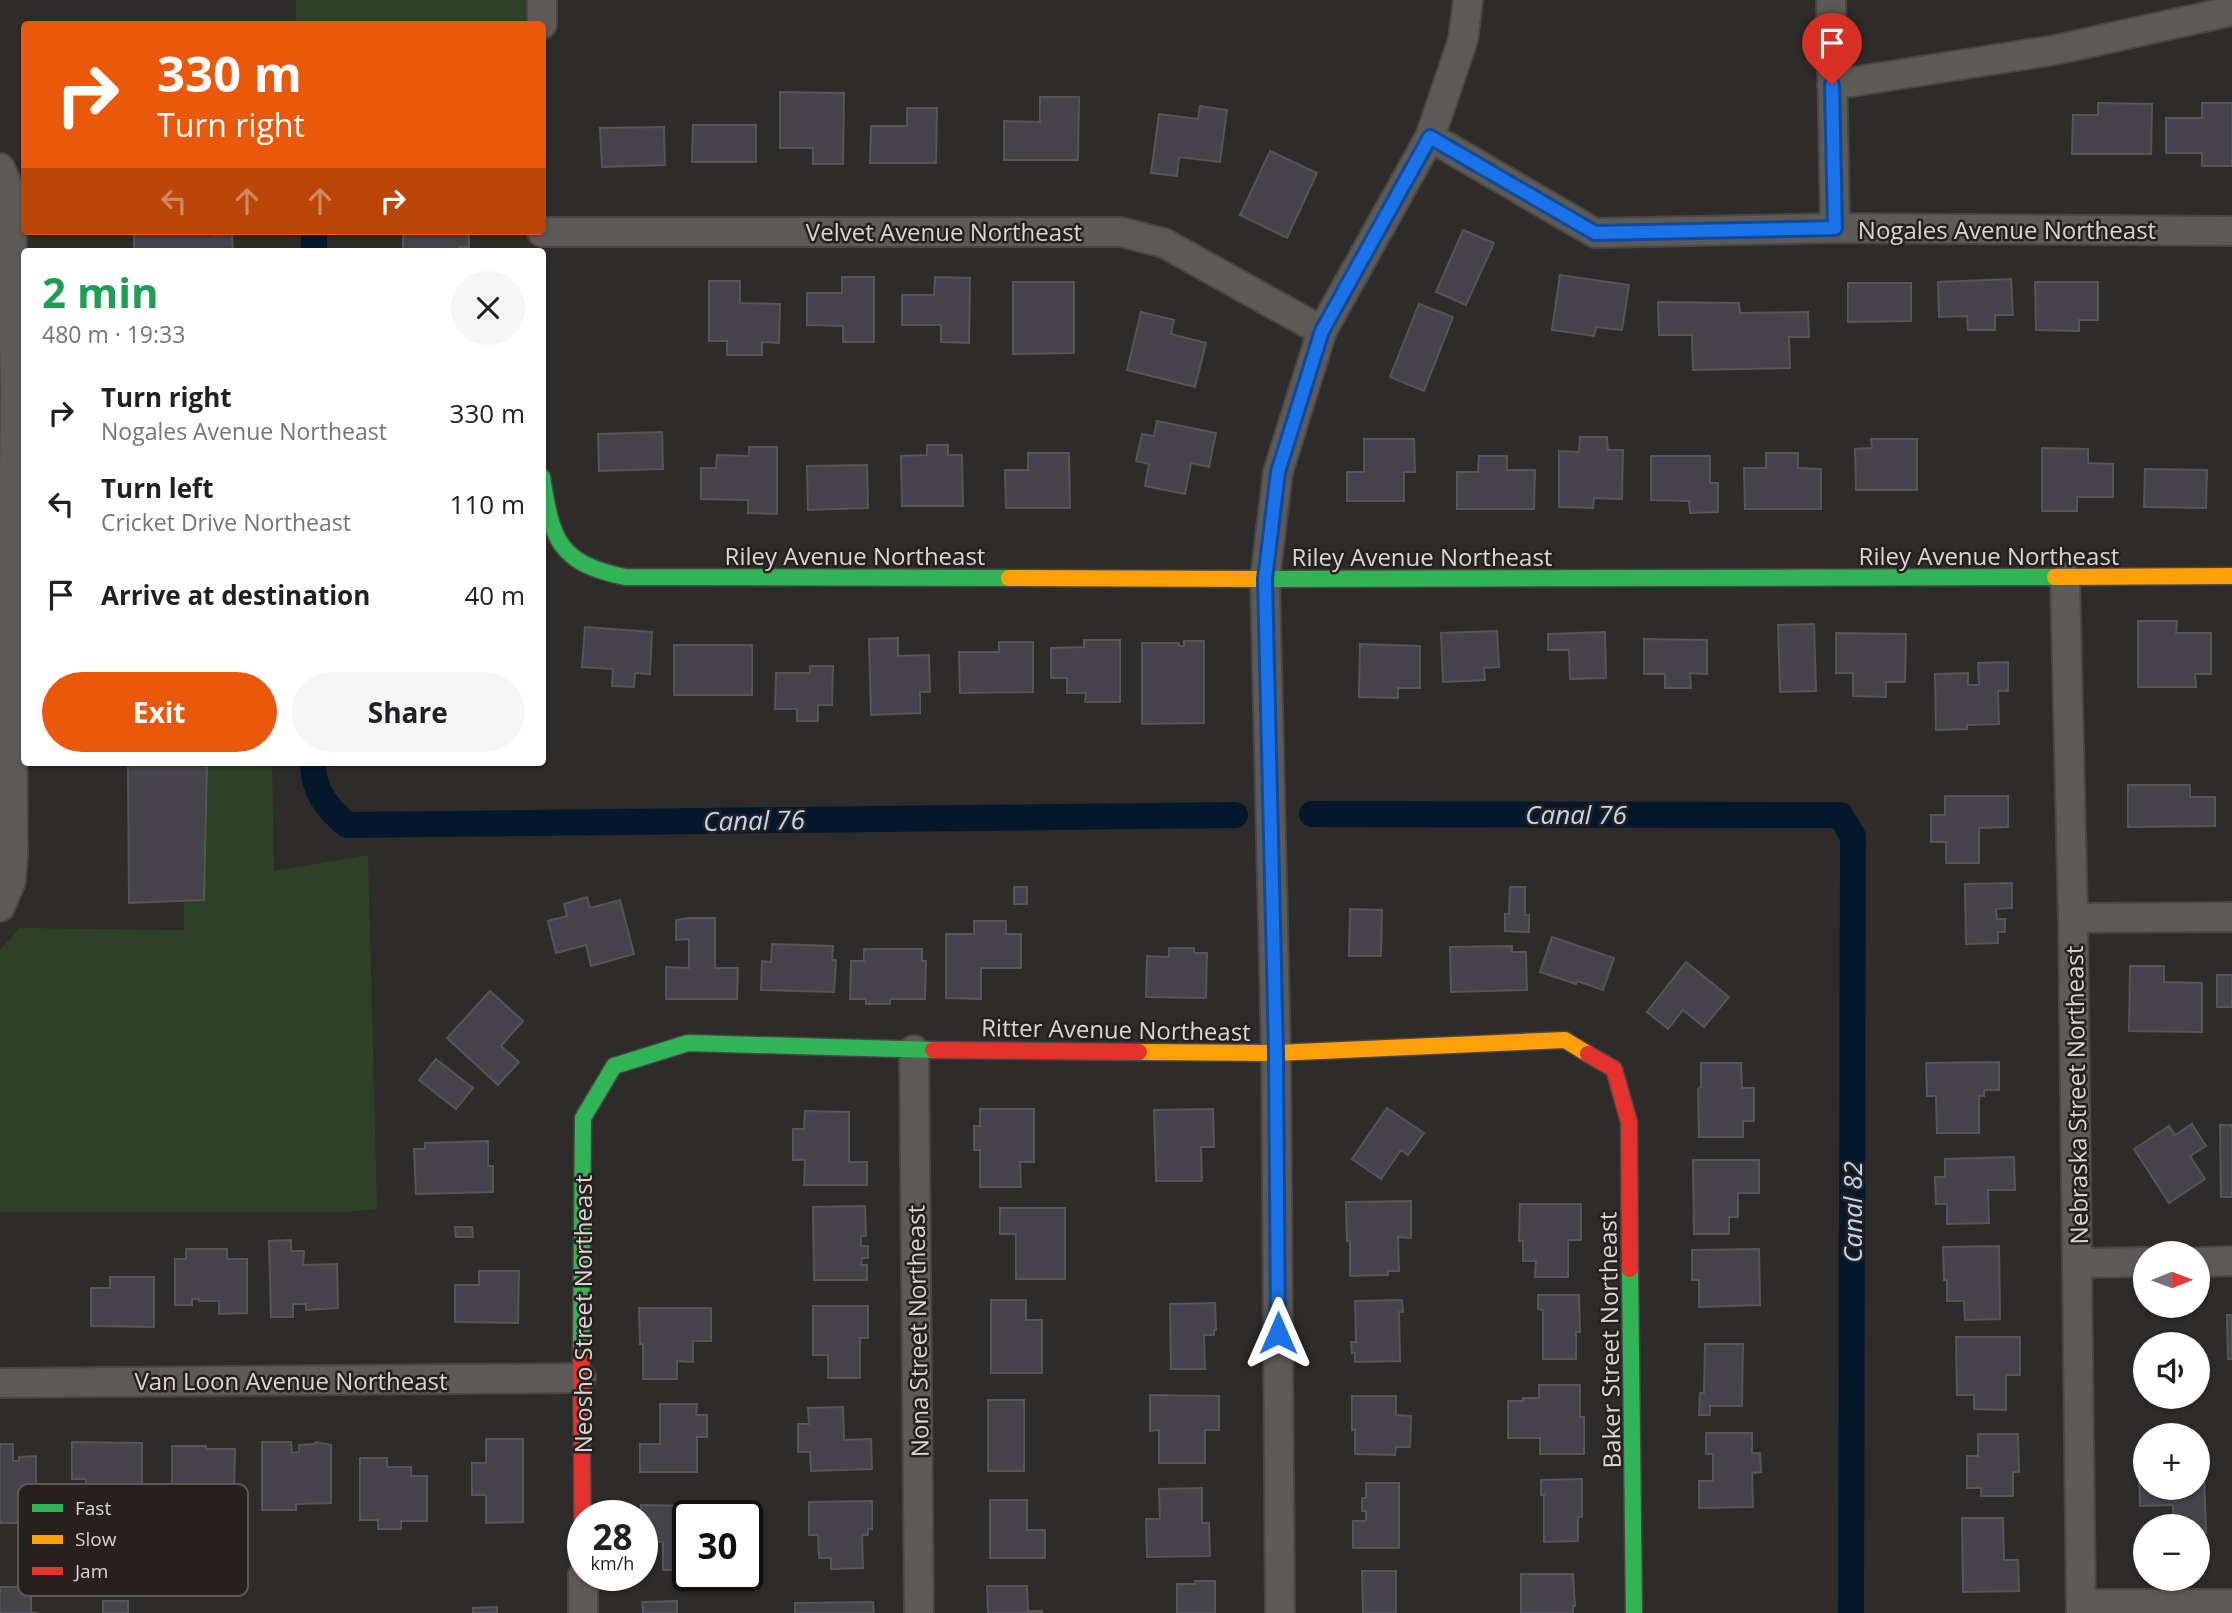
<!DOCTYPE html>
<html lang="en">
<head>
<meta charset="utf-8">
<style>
	:root { --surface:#fff; --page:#f6f6f6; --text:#202124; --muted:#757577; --accent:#ea580c }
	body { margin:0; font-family:"Open Sans",sans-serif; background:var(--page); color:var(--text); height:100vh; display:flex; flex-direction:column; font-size:26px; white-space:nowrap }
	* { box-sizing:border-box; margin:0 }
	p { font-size:23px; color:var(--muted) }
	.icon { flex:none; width:38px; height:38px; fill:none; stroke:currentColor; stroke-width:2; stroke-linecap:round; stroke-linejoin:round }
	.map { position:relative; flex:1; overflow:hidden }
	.drawer { position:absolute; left:21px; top:248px; width:525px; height:518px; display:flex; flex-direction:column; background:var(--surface); border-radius:7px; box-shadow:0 2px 5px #0004 }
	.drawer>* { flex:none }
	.hud { position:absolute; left:21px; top:21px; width:525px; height:214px; border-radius:7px; box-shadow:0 2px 5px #0004; background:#ea580c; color:#fff; overflow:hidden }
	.needle { width:46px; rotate:89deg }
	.tools { position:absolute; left:2133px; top:1241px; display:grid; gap:14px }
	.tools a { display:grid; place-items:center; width:77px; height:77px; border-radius:50%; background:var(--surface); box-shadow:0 2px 5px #0004; font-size:35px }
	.speed { position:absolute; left:567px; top:1500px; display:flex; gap:14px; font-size:35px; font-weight:700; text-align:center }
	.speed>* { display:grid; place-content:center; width:91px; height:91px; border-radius:50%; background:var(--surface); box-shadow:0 2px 5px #0004; line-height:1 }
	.speed small { font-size:18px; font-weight:400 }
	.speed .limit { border:4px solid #111; border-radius:10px; background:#fff; color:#111 }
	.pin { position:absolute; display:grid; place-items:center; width:60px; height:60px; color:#fff; margin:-72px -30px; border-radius:50% 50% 50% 0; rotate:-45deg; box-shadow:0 0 7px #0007 }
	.pin .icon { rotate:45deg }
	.me { position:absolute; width:77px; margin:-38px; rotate:0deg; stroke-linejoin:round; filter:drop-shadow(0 0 5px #0008) }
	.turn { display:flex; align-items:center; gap:24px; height:147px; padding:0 21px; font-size:32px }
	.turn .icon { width:91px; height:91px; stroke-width:2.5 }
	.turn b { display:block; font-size:49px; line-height:60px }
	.lanes { display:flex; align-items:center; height:66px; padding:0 21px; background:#0003; justify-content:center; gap:35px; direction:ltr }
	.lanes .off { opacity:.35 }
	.round { display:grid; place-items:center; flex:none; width:74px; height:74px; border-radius:37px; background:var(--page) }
	.overview { display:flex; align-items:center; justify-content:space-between; height:119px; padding:0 21px }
	h1 { font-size:42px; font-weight:700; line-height:52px; color:#1e9e55 }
	.action { display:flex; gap:14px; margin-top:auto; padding:14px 21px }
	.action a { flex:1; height:80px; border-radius:42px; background:var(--accent); color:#fff; font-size:28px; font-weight:700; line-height:80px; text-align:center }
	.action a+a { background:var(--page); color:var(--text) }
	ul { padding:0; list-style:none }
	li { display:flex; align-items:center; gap:21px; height:91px; padding:0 21px }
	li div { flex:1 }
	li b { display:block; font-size:26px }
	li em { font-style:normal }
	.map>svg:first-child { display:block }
	.green { fill:#2e4025 }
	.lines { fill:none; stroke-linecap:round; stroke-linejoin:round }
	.canal { stroke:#05172b; stroke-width:26 }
	.building { fill:#46434b; stroke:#575656; stroke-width:2 }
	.street-casing { stroke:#494745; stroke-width:32 }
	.fast-casing { stroke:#494745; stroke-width:19 }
	.slow-casing { stroke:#494745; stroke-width:19 }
	.jam-casing { stroke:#494745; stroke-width:19 }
	.street { stroke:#5d5a58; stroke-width:28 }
	.fast { stroke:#30b455; stroke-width:16 }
	.slow { stroke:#ff9f0a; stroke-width:16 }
	.jam { stroke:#e5322d; stroke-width:16 }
	.route-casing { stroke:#114b97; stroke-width:18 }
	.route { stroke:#1a73e8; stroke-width:12 }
	.labels { text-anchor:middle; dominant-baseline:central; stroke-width:5; stroke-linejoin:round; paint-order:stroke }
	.street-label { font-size:24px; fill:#d9d6d3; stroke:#26211e }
	.water-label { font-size:26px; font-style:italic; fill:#bfd8f4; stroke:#26211e }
	.key { fill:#26211e; stroke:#5c5754; stroke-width:2 }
	.key-label { font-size:19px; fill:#d9d6d3 }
</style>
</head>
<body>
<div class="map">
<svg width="2232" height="1613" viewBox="0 0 2232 1613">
	<rect width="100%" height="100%" fill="#2e2c2a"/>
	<path class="green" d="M296,0H528V24H296Z
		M182,763H272L274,871L368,855L377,1209L347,1212H0V950L20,928L184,930Z"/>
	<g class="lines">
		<path class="canal" d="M314,252V231
			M313,763C313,791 327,808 347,825L1235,815
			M1312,814L1840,815L1853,836L1851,1613"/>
	</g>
	<path class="building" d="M780,92L844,93L843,164H813V148H780Z
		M1040,97H1079L1078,160H1004V121L1040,122Z
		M2098,103L2152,104L2151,154H2072L2073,115H2098Z
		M2202,103H2232V166H2202V153H2166V118H2202Z
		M1200,106L1227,110L1220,162L1179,157L1177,176L1151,173L1159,114L1198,119Z
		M907,108H937L936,163H870L871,126H907Z
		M693,125H756V162H692Z
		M664,127L665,165L602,167L600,128Z
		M1270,151L1317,173L1287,238L1240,215Z
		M1463,230L1494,243L1466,305L1436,292Z
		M134,231H214V235L232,234L233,252H134Z
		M403,231H469V247H459V252H403Z
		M1560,275L1629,285L1622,330L1596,327L1594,336L1552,330Z
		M842,277H874V342H843V326L807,325V293H842Z
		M935,277L970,278L969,343L941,342V325H902V295H934Z
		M2011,279L2013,315H1995V330H1968L1967,316L1939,317L1938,282Z
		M709,281H740V303L780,304L779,343L762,342V355H727V341H709Z
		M1013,282H1074V353L1013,354Z
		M2035,282H2098V320H2079V331L2036,330Z
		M1848,283H1911V321L1848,322Z
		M1658,302L1739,303L1740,313L1808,312L1809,337H1789L1790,368L1693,370L1692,335H1659Z
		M1419,304L1453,317L1424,391L1390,377Z
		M1141,312L1174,320L1171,334L1206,343L1195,387L1127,370Z
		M1157,421L1216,433L1209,467L1191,463L1185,494L1145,486L1149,464L1136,461L1142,434L1154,436Z
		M662,432L663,469L599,471L598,434Z
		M1580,437H1607L1608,450H1623L1622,499L1594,498L1593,508L1559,507V451L1579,452Z
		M1364,439H1414L1415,472H1404V501H1347V472H1364Z
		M1871,439H1917V490H1856L1855,449L1872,448Z
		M927,445H948V455H962L963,506H902L901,456L927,455Z
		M749,447H777V514L748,513V500L701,499V468H716L717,455L749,456Z
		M2042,448L2088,449V463L2113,464V497H2077V511H2042Z
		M1028,453H1069L1070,508H1006L1005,470H1028Z
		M1766,453H1798V468L1821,469V509H1745L1744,468H1766Z
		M1479,456H1507V470H1535L1534,509H1457V472H1478Z
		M1651,456H1710V483H1718V512L1690,513L1689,501L1651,500Z
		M867,465L868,508L808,510L807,466Z
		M2145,469L2207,470L2206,508L2144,507Z
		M2138,621H2177L2176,633H2211V674H2195L2196,687H2138Z
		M1814,624L1816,691L1780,692L1778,625Z
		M585,627L652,632L650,674L635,673L634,687L612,686L613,669L582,667Z
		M1497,631L1499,667L1484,668L1485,680L1443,682L1441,633Z
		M1605,632L1606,678L1570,679L1569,650H1548V634Z
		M1836,633L1906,634L1905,682H1886V697L1853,696V673H1836Z
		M898,638V656L929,655L930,692H920V713L871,715L869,639Z
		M1644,639L1707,640V674L1690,673L1691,688H1665V674H1644Z
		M1084,640H1120V702H1085L1086,693H1067V678H1051V648L1084,647Z
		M1184,641H1204V723L1142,724V643H1179V646H1184Z
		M999,642H1033V692L960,693L959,652H999Z
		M1360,644L1420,646V688H1398V698L1359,697Z
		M674,645H752V695H674Z
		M2008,662V691H1998L1999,724L1967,725V729L1936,730L1935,674L1968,673V685H1979L1978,663Z
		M810,666H833L832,705H818V721H797V709H775L776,673H810Z
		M128,763H207L204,900L129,903Z
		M2128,785H2190V797H2215V826L2128,827Z
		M1945,796H2008V827L1979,828V863H1946V842H1931V815H1945Z
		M2012,883V908L1996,909L1997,919H2005V932H1998V943L1966,944L1965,884Z
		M1014,887H1027V904H1014Z
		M1510,887H1525V915H1529V932L1505,931V914H1509Z
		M587,897L590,908L620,900L634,954L591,966L586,945L556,953L548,921L567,916L564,904Z
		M1350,909L1382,910L1381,956H1349Z
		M689,918H715V968H738L737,999H666V967L689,968V939L676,940V920Z
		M974,921H1006V934H1021V968H981V999L946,998V934H974Z
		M1552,937L1614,958L1603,990L1577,981L1576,984L1540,972Z
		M772,944L833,946L832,960H836L834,992L761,990L762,961L771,962Z
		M1512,946V952H1526L1527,990L1451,992L1450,947Z
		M1169,948H1194V953H1207L1206,998L1146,997L1147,956L1169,957Z
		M864,949H922V961H926L925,999H890V1004H866V999H850L851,961H864Z
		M1686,962L1729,997L1704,1027L1683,1010L1668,1029L1647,1012Z
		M2130,966H2164V982L2202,983V1032L2129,1031Z
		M2217,975H2232V1007H2217Z
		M490,991L523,1021L501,1046L519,1062L498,1085L447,1038Z
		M436,1059L473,1088L456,1109L419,1080Z
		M1999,1062V1090H1984V1096H1979V1133H1937L1936,1096H1927L1926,1063Z
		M1701,1063H1741L1742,1088H1754V1121H1743V1137H1699L1698,1089L1701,1087Z
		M1387,1108L1424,1133L1408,1155L1401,1150L1381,1179L1352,1159Z
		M980,1109H1034V1162H1020L1021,1187H980V1150H974V1126H980Z
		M1213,1109L1214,1147H1201L1202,1181H1156L1154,1110Z
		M805,1111L849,1112V1162H867V1185H804L805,1160H793V1129H804Z
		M2192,1124L2206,1146L2190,1156L2205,1179L2169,1203L2134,1149L2169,1126L2175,1135Z
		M2220,1125H2232V1197H2221Z
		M488,1141V1166H493V1192L416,1194L414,1149H425V1143Z
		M2014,1157L2015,1190H1988L1989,1223L1947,1224V1204H1936L1935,1177H1945V1159Z
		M1693,1160H1759V1193H1738V1217H1729V1234H1694Z
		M1411,1201V1238L1398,1237L1399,1271H1388V1275L1350,1276V1241H1347L1346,1202Z
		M1520,1204H1581V1240H1568V1277H1535L1536,1261H1523V1241H1519Z
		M865,1206L866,1236H861V1246H868V1258H862L861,1265H867V1280H814L813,1207Z
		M1000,1208H1065V1279H1016V1234H1000Z
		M455,1227H472L473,1237H456Z
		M291,1240V1251H304L303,1265L337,1264L338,1308L306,1310V1304H293V1317H271L269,1241Z
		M1999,1246L2000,1319L1965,1320L1964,1301H1947V1280H1944L1943,1247Z
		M186,1249H227V1259H247V1313L219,1314V1301H199V1299H192V1305H175V1259H186Z
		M1759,1249L1760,1305L1699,1307V1280H1692V1250Z
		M479,1271H519L518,1323L455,1322V1285H479Z
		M110,1277H154V1327L91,1326V1288H110Z
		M1538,1295H1579L1580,1332H1576V1359H1543V1310L1538,1309Z
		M991,1300H1026V1320H1042V1373H991Z
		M1402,1300L1403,1312H1399L1400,1361L1355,1362V1353H1352L1351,1342H1356L1355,1301Z
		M1215,1303L1216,1330H1214V1335H1204L1205,1369H1171L1170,1304Z
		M813,1306H868V1338H860V1378H828V1355H813Z
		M639,1308H711V1341H693V1362L677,1361V1379H643V1344H640Z
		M2227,1315H2232V1359H2228Z
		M1956,1337H2020V1375H2006V1410L1974,1409V1395H1957Z
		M1705,1344H1743L1742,1406H1710V1415H1699L1700,1393H1704Z
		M1539,1385H1580V1417H1584V1454H1540V1438H1508V1401H1523V1398H1539Z
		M1150,1395L1219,1396V1430H1205V1463H1159V1430L1150,1431Z
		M1352,1396H1396V1415L1411,1416L1410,1447H1396L1395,1455L1355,1454V1429L1352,1430Z
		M988,1400H1024V1471H988Z
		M660,1404H697L696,1415H707V1437H697V1472H640V1444H660Z
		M843,1407L844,1440L871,1439L872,1469L811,1471L810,1452H798V1424H809L808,1408Z
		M1706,1433H1752V1453H1760L1761,1472L1752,1473L1753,1507L1699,1508V1481H1713V1454H1706Z
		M1978,1434H2018L2019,1472H2013V1496H1981V1488H1967V1456H1978Z
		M486,1439H523V1522L486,1523V1495H472V1463H486Z
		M72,1442L142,1443V1507L109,1506V1492L86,1491V1479H72Z
		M262,1442H291L292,1453L299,1452V1445L314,1444L316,1442L331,1445V1503L296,1504V1510H262Z
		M0,1444H13V1461H19V1457L36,1456V1523H0Z
		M172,1446H206V1449H235L234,1490H221V1500H196V1488H172Z
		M360,1458H387V1467H411V1476H427V1521H401V1529H378V1520H360Z
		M2198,1472H2204L2206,1533H2198V1526H2174L2173,1505L2140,1506L2139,1475L2146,1474V1488H2198Z
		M1582,1479V1517H1578V1541L1544,1542V1495H1541V1480Z
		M1366,1483H1399V1548H1353V1521H1366V1511H1362V1498H1366Z
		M1202,1488V1523H1209L1210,1556L1147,1557L1146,1519H1160L1159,1489Z
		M990,1500H1027V1530H1045V1558H990Z
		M872,1501V1529H868V1535H862L863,1568L831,1569V1558H819L818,1535H809V1502Z
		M641,1505L702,1506V1516H688V1570H663V1542L642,1541Z
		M1962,1518H2003L2004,1560H2018L2019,1591L1963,1592Z
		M1362,1571H1396V1613H1363Z
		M1521,1574H1573L1575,1606H1573V1613H1521Z
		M1195,1581H1215V1613H1177V1584H1195Z
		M987,1586H1027L1028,1611H1042V1613H988Z
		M0,1587H31V1612L38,1613H0Z
		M103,1601H128V1613H103Z
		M677,1601V1613H643L642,1602Z
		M873,1602L874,1613H795V1603Z
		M497,1607V1613H473V1608Z"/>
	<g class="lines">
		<defs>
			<path id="street" d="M1831,0L1835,228
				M542,24V0
				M1832,85L2055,50L2232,11
				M1430,137L1595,233L1835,228L2232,231
				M0,168L8,187L11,205L15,389L12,632L13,855L11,881L0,907
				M542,232H1121L1164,243L1322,331
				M2065,578L2073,918L2081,1613
				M2073,918L2232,917
				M914,1050L919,1613
				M2198,1262L2232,1261
				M2078,1263L2146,1262
				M0,1383L581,1378
				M583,1575V1613
				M2081,1604H2232
				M1280,1613L1276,1053L1265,579L1278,472L1322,331L1430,137L1463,40L1468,0"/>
			<path id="fast" d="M542,477C552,540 558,563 625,577L1009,578
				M1266,579L2055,577
				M1630,1269L1634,1613
				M581,1349L583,1118L614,1066L688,1043L933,1050"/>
			<path id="slow" d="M2055,577L2232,576
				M1009,578L1266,579
				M1139,1052L1276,1053L1565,1040L1588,1054"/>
			<path id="jam" d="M933,1050L1139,1052
				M1588,1054L1614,1069L1629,1122L1630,1269
				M581,1349L583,1571"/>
		</defs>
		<use href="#street" class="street-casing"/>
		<use href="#fast" class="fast-casing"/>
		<use href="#slow" class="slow-casing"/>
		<use href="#jam" class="jam-casing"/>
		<use href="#street" class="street"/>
		<use href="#fast" class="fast"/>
		<use href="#slow" class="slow"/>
		<use href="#jam" class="jam"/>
	</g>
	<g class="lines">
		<defs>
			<path id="route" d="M1278,1333L1276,1053L1265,579L1278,472L1322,331L1430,137L1595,233L1835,228L1832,85"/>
		</defs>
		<use href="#route" class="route-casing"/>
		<use href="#route" class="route"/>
	</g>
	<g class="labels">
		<g class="street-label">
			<text x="2007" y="229">Nogales Avenue Northeast</text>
			<text x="944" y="231">Velvet Avenue Northeast</text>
			<text x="855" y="555">Riley Avenue Northeast</text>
			<text x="1989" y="555">Riley Avenue Northeast</text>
			<text x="1422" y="556">Riley Avenue Northeast</text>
			<text transform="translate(1116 1029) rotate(1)">Ritter Avenue Northeast</text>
			<text transform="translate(2076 1095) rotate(-91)">Nebraska Street Northeast</text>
			<text transform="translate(582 1314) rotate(-90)">Neosho Street Northeast</text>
			<text transform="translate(917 1331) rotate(-91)">Nona Street Northeast</text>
			<text transform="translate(1609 1340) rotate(-91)">Baker Street Northeast</text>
			<text x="291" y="1380">Van Loon Avenue Northeast</text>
		</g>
		<g class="water-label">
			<text x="1576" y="814">Canal 76</text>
			<text transform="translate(754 820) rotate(-1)">Canal 76</text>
			<text transform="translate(1852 1212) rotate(-90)">Canal 82</text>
		</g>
	</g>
	<rect x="18" y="1484" width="230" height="112" rx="10" class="key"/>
	<rect x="32" y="1504" width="31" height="8" fill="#30b455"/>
	<rect x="32" y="1535" width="31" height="9" fill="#ff9f0a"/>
	<rect x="32" y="1567" width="31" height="8" fill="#e5322d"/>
	<g class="key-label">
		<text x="75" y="1515">Fast</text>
		<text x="75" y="1546">Slow</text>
		<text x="75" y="1578">Jam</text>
	</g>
</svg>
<div class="tools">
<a><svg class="needle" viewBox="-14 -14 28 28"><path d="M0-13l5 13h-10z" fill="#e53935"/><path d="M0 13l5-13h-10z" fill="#757577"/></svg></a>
<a><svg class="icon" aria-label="sound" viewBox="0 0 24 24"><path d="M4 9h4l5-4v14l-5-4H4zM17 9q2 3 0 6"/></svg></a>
<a>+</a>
<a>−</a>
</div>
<div class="speed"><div>28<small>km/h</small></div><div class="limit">30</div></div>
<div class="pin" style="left:1832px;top:85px;background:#d93025"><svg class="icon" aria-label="arrive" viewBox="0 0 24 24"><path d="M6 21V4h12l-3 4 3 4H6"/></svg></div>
<svg class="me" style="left:1278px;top:1333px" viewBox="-20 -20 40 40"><path d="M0-17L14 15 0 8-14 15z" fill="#1a73e8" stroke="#fff" stroke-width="4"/></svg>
<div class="hud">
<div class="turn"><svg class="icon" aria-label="right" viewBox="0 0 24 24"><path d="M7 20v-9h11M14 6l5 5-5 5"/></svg><div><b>330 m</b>Turn right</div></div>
<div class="lanes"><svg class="icon off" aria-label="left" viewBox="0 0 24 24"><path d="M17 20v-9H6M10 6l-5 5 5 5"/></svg><svg class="icon off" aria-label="ahead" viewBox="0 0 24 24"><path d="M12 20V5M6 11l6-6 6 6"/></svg><svg class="icon off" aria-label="ahead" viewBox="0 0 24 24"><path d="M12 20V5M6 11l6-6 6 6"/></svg><svg class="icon" aria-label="right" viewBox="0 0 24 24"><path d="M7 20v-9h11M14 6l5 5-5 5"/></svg></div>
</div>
<section class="drawer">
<div class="overview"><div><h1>2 min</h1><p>480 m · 19:33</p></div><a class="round"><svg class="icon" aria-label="close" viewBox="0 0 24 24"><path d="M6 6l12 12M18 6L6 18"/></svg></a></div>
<ul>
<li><svg class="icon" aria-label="right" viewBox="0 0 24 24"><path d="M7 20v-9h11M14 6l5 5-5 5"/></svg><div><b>Turn right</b><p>Nogales Avenue Northeast</p></div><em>330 m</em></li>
<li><svg class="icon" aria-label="left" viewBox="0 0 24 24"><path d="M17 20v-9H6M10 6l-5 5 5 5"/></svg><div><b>Turn left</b><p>Cricket Drive Northeast</p></div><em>110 m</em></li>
<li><svg class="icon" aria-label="arrive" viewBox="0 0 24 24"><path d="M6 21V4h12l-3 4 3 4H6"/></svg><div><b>Arrive at destination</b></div><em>40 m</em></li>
</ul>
<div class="action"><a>Exit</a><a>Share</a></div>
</section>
</div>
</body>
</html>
